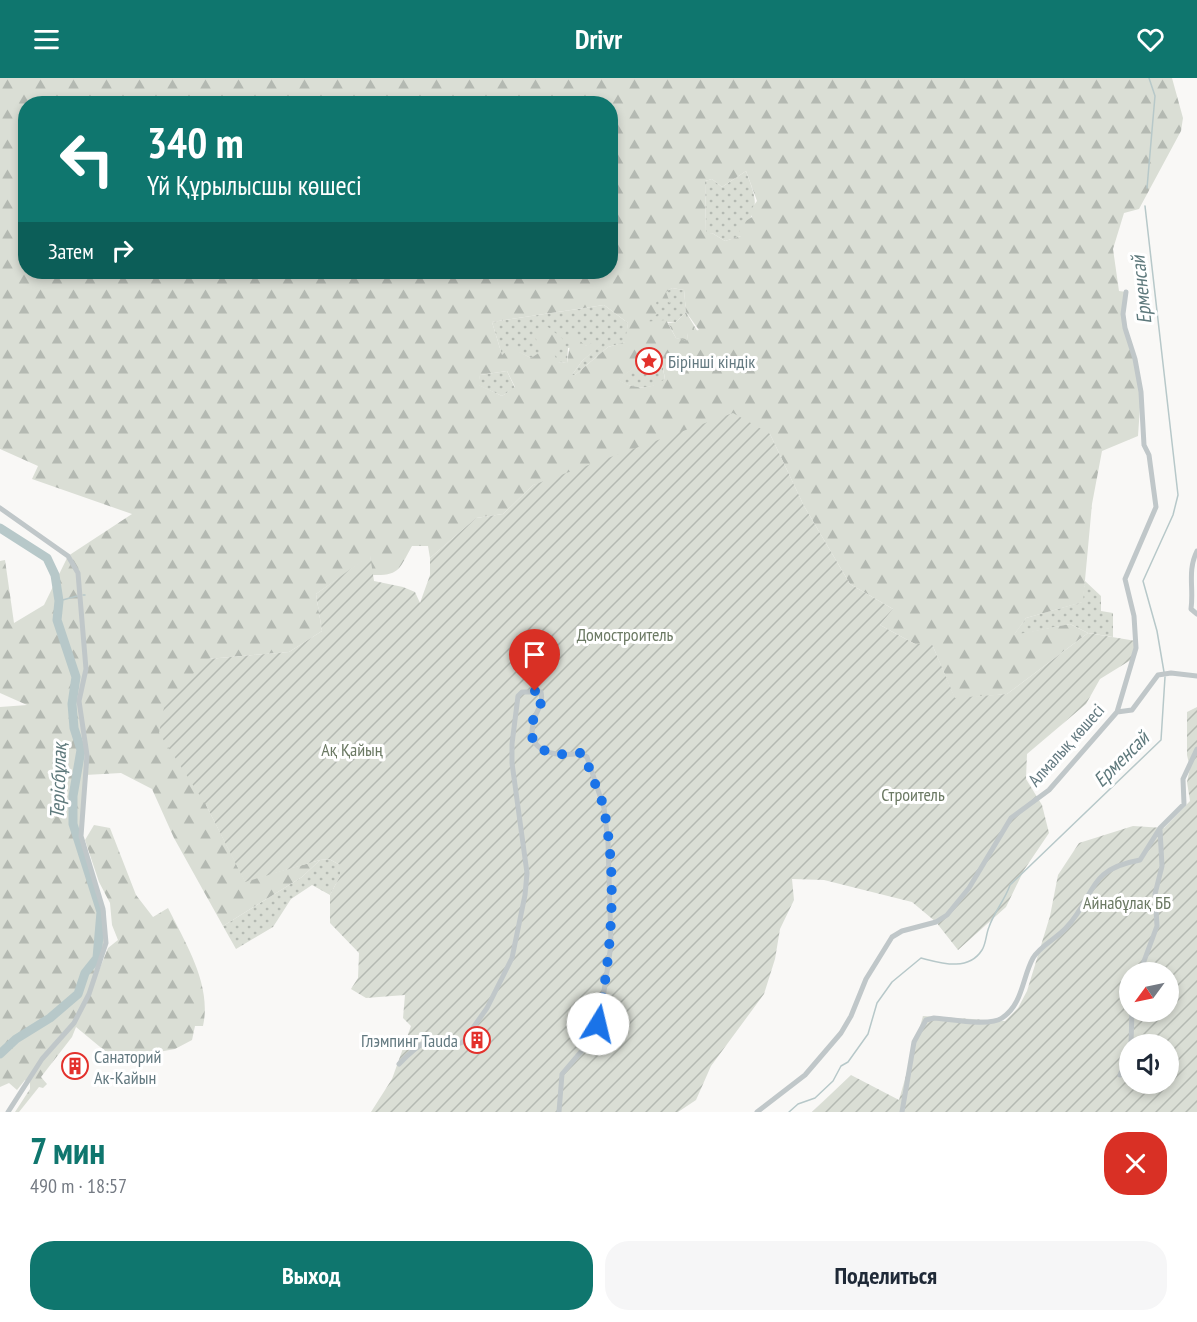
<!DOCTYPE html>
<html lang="ru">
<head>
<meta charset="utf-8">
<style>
	:root { --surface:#fff; --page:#f6f6f7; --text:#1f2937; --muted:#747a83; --accent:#0f766e }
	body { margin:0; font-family:"PT Sans Narrow",sans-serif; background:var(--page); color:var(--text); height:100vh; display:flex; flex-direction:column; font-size:22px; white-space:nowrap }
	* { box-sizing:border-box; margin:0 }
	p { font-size:20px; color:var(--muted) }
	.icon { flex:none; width:33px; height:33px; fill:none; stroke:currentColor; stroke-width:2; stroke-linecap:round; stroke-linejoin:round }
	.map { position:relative; height:1034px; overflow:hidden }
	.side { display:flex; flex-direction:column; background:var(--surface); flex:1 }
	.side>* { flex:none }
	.top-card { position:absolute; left:18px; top:18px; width:600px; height:183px; border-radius:24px; box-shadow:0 3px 9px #0003; background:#0f766e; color:#fff; overflow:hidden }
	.needle { width:39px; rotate:237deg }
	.fabs { position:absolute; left:1119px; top:884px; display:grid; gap:12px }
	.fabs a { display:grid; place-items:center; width:60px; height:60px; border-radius:50%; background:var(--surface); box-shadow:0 3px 9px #0003; font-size:30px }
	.pin { position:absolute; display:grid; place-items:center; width:51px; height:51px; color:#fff; margin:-62px -26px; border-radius:50% 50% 50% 0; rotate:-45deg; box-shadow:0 0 6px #0007 }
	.pin .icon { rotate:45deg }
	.me { position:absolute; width:66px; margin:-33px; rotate:9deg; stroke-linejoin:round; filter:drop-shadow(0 0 4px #0008) }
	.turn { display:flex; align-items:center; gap:21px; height:126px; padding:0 30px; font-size:27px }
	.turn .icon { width:78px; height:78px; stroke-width:2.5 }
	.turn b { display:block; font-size:42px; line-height:51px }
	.then { display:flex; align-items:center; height:57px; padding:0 30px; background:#0003; gap:12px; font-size:22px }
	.round { display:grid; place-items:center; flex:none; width:63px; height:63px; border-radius:24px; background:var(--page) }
	.head { display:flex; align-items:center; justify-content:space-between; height:102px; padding:0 30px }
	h1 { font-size:36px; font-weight:600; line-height:45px; color:var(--accent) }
	.action { display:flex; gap:12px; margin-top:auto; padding:12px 30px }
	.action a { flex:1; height:69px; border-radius:24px; background:var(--accent); color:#fff; font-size:24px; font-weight:600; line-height:69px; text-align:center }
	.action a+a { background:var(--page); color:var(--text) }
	header { display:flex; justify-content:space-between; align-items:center; height:78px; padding:0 30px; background:var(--accent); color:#fff; font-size:27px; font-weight:600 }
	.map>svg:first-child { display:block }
	.grass { fill:url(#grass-dots) }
	.forest { fill:url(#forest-firs); fill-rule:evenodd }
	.park { fill:url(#park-crowns) }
	.garden { fill:url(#garden-furrows); fill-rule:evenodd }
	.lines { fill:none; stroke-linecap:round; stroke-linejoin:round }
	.stream { stroke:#b7c8c9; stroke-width:1.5 }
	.river { stroke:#b7c8c9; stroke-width:9 }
	.minor { stroke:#c0c7c9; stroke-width:5 }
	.route { stroke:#1a73e8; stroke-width:10; stroke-dasharray:0 18 }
	.labels { text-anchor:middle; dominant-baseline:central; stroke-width:6; stroke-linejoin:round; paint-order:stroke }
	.poi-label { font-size:18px; fill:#647a81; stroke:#fff; text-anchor:start }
	.park-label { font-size:18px; fill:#6b7963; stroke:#fff }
	.street-label { font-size:18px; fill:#647a81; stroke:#fff }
	.water-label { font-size:20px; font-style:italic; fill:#5e797c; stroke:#fff }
</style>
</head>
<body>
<header><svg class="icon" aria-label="menu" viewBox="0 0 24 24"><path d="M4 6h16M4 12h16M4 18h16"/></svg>Drivr<svg class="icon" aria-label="heart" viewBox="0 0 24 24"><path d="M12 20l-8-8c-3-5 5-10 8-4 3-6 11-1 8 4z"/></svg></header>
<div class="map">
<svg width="1197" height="1034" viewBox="0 0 1197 1034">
	<defs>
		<pattern id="grass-dots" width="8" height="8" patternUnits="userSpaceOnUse" patternTransform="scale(1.5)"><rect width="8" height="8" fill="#daded5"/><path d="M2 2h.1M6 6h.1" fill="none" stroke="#b4b9b2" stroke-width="1.8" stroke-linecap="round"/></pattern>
		<pattern id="forest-firs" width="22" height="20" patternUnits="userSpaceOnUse" patternTransform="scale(1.5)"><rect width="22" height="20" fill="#daded5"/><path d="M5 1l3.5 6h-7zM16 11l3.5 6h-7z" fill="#b4b9b2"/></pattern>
		<pattern id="park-crowns" width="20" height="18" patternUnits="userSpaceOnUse" patternTransform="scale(1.5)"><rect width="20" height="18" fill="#daded5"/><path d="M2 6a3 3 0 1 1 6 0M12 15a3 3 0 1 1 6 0" fill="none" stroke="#b4b9b2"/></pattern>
		<pattern id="garden-furrows" width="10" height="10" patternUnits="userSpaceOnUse" patternTransform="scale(1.5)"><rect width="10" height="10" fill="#daded5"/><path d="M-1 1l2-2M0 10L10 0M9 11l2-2" fill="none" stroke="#b4b9b2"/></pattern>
	</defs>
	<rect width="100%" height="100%" fill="#f9f8f6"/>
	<path class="grass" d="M746,93C758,126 759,127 741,158L725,163L712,155L706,158L705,103L712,101L722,109Z
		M672,210L684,212L686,234L676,244H641L660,218L669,224L665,214Z
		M604,227L628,245L626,264L608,269L575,297H572L582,283L601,266L568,270L567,285L557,284L550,270L563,261L531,280L510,270L502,277L492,244Z
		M661,279L665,302C648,313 634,311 617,302L647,280Z
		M507,293L515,310L502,318L478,307L480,297Z
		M1085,503L1101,518V533L1113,535V559L1088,555L1070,546L1013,558L1026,540L1082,524Z
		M329,781L340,787V798L330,817L312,807L291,821L273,849L236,871L223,848L302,799L320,782Z"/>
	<path class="forest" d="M0,0H1172L1183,40L1181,53L1139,131L1124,135L1113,171L1119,213L1126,214L1123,236L1141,314L1138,358L1102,373L1092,426L1083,524L1026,540L1014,557L1070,546L1088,555L1007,616L955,621L932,566H915L880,547L893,531L850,506L804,428L770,356L533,407L503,436L476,440L430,480L428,468H412C399,491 400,498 372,497L370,478L316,516L322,553L289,574L208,581L206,727L245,803L320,782L302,799L223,848L174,760L152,711L121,695L85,697L81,758L103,831L106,865L94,905L108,870L118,862L112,847L110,825L99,804L85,762L94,747L110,750L136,817L153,839L168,830C186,866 212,907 203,948H195L192,962L175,971L153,975L111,978L76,949L72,959L41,999L47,1006L43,1010L39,1009L19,1034H15L30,1011V1004L25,1002L17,1012L9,1005L0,1009V629L27,627L0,615V483L5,482L14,545L44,527L68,478L132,436L32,401L38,388L0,371ZM26,26H610V194H26ZM746,93L757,123L752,130V139L738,148L741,158L725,163L712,155L706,157L705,103L712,101L722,109ZM672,210L684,212L686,234L699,252L688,254L687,262L676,260L666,242L643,244L661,234L656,225L660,219L670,225L666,214ZM604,227L628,245L625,264L608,269L575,297H572L582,283L602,266L597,263L585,268L572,254L567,285L558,284L551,270L560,271L563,261L548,249L534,254L540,274L531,280L510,269L502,277L492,244ZM661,279L665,301C648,313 634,311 618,302L647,280ZM507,293L515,309L502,318L479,307L480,297Z"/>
	<path class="park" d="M686,234L699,256L688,255L687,263L676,260L668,245L676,244Z"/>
	<path class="garden" d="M733,335L770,356L804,428L850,506L893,531L880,547L915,566H932L955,620L1007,616L1088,555L1136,563L1134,580L1100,601L1086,626L1027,676L1026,701L1042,727L1049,755L1024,792L1006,829L958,872L936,844L912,824L824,802L792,801L794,822L780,851L775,881L764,916L711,988L696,1022L678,1034H371L392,1001L411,948L403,940L405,917L366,920L351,911L358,900L359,875L330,845V817L340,798V787L329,781L320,782L245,804L206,727L159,655L165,624L208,581L289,574L322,553L316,516L370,477L374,503L403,509L415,514L420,525L430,497V480L476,440L503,436L533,407Z
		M1197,629V1034H812L851,997L899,1022L923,938L1005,943L1018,930L1027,913L1050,838L1058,797L1079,765L1133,748L1164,750L1190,723L1187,704L1190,690L1187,677V634ZM1130,894H1168V933H1130ZM1130,966H1168V1005H1130Z"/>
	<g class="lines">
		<path class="stream" d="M1147,110L1155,18L1149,0
			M1145,128L1178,417L1173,437L1143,503L1157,553L1164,594
			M83,517H85
			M59,523L77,518
			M789,1034L798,1026L815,1020L833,1003L841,988L848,984L868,956L877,925L892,904L921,880C941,885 968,894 982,872C986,866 986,856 989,849C994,834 1005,822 1010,807L1161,662L1165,599"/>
		<path class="river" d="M0,450L47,480L55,497L59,523L57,542L76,599L72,626L74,650L81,672L73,718V746L101,834L97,880L85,895L78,916L50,940L16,961L0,976"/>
		<path class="minor" d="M0,430L68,478L78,495L86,591L79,623L87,677L81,758L103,831L106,865L89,916L74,945L42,981L8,1034
			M1197,473C1187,493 1194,510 1191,531L1197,536
			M1117,634L1132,632L1158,597L1171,595L1197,598
			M1140,894L1157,848L1155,816L1162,788L1160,752
			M1131,966L1132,933
			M399,986C417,967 432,954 458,966L463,964L487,930L512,880L525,817L527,795L512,685V666L518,618L522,614H541C544,628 535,633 533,646C526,676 560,679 580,675L587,679L604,730L608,764L611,867L599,946L590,963L562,996L559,1034
			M1120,997L1130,975
			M757,1034L805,997L841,955L851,938L866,901L892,859L902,853L936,844L947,837L969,810L1011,740L1049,712L1117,634L1136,570L1134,538L1125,501L1156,429L1149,377L1144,367L1141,314L1135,281L1125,250L1123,236L1126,214
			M902,1034L914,964L926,942L934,940C950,941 989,949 1002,940C1023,926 1022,900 1033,880C1040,868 1057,860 1066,850C1097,817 1085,792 1140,782L1160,750L1184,726L1183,701L1197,671"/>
	</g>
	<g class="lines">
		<path class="route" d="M535,613L541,614C544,628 535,633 532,646C526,676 560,679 580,675L587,680C589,698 601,714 604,732C618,802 611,876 598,946"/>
	</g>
	<defs>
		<symbol id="sight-ring" viewBox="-11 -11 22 22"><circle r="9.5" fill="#fff" stroke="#e3312c" stroke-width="1.5"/><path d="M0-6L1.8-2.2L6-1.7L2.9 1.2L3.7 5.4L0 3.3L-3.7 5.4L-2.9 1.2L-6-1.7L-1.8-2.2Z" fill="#e3312c"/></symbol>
		<symbol id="building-ring" viewBox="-11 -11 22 22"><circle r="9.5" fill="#fff" stroke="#e3312c" stroke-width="1.5"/><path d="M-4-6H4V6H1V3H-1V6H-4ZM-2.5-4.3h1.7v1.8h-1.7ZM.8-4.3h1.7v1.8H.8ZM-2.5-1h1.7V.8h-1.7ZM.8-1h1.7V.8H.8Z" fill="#e3312c"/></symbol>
	</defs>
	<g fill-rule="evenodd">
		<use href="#sight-ring" x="634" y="268" width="30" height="30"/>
		<use href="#building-ring" x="462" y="947" width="30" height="30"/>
		<use href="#building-ring" x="60" y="973" width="30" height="30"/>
	</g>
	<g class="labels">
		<g class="poi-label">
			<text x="668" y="283">Бірінші кіндік</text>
			<text x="458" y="962" text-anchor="end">Глэмпинг Tauda</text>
			<text x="94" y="978">Санаторий<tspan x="94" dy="21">Ак-Кайын</tspan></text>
		</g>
		<g class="park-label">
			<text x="625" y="556">Домостроитель</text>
			<text x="352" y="671">Ақ Қайың</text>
			<text x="913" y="716">Строитель</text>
			<text x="1127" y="824">Айнабұлақ ББ</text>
		</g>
		<g class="street-label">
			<text transform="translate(1066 667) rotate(-48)">Алмалық көшесі</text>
		</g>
		<g class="water-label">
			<text transform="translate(1141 212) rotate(-96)">Ерменсай</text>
			<text transform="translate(1121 681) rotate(-45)">Ерменсай</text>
			<text transform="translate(58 703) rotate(-88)">Терісбұлақ</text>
		</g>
	</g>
</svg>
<div class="fabs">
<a><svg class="needle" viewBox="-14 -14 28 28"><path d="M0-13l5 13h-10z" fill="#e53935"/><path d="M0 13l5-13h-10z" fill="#747a83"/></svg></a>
<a><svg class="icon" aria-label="sound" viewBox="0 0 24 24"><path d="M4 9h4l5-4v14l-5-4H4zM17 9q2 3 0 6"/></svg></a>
</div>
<div class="pin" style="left:535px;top:613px;background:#d93025"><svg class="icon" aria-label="arrive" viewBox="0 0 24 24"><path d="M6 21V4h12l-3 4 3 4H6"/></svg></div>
<svg class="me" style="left:598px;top:946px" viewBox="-20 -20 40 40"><circle r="19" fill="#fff"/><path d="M0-13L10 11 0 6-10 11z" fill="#1a73e8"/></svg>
<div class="top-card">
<div class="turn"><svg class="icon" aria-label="left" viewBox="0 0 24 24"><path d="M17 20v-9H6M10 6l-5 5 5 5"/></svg><div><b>340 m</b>Үй Құрылысшы көшесі</div></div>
<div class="then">Затем<svg class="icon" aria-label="right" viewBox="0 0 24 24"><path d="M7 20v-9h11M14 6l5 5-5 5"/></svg></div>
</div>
</div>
<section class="side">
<div class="head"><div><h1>7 мин</h1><p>490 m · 18:57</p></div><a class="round" style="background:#d93025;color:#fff"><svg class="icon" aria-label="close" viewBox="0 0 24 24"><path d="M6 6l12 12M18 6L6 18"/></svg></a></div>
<div class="action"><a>Выход</a><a>Поделиться</a></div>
</section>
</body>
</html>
